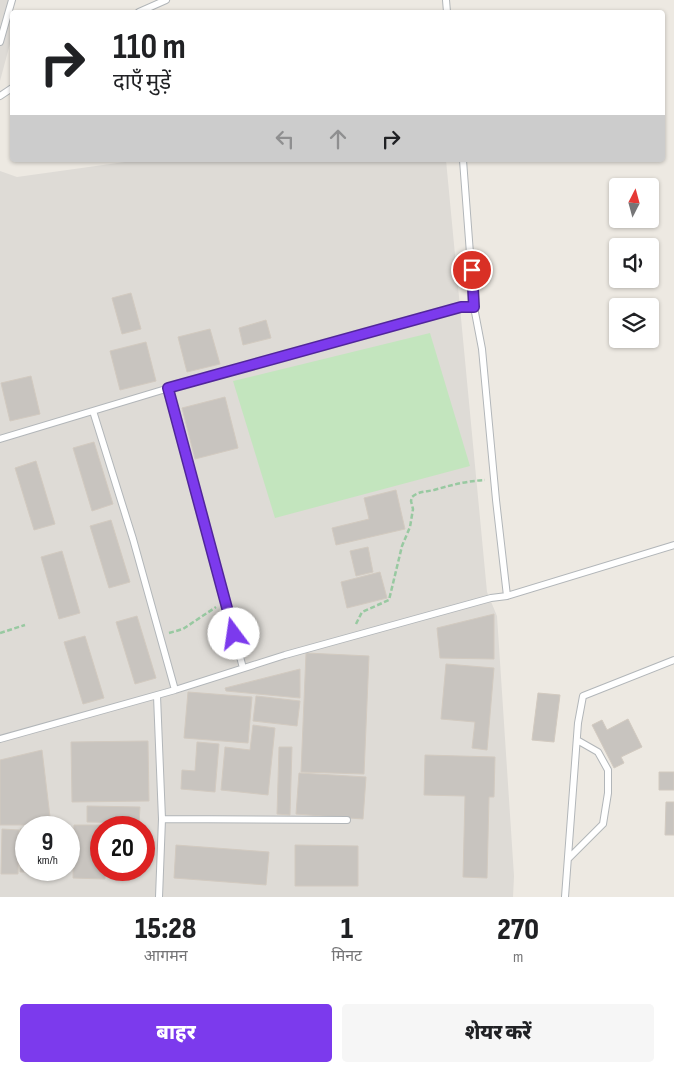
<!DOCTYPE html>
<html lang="hi">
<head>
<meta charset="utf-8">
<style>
	:root { --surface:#fff; --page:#f6f6f6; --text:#202124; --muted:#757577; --accent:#7c3aed }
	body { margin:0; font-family:"Sofia Sans Condensed","Noto Sans Devanagari",sans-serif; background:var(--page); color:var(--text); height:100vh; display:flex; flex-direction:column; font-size:19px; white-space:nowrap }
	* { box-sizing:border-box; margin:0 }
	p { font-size:16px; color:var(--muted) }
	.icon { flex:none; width:28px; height:28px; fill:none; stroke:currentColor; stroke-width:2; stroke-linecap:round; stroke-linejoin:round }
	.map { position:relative; height:897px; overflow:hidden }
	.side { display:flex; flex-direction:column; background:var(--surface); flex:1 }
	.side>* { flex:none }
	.banner { position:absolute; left:10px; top:10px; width:655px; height:152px; border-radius:5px; box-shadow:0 1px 4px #0004; background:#fff; color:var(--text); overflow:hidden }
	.needle { width:32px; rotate:6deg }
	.controls { position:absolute; left:609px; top:178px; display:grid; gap:10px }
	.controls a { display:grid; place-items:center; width:50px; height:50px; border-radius:5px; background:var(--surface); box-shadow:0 1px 4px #0004; font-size:25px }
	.speed { position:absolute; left:15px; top:816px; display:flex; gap:10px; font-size:25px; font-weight:700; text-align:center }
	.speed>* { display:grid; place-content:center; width:65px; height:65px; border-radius:50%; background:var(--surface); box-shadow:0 1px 4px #0004; line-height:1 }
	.speed small { font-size:12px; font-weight:400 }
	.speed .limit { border:8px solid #d22; background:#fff; color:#111 }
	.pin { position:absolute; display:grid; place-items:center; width:42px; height:42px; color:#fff; margin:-21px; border:2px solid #fff; border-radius:50%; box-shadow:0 1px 5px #0007 }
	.me { position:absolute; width:55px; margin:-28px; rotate:346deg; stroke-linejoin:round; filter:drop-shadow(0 0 4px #0008) }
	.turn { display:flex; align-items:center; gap:18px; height:105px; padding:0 20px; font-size:22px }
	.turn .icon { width:65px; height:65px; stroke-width:2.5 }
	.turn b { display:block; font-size:35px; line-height:42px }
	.lanes { display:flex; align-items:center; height:48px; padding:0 20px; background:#0003; justify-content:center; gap:25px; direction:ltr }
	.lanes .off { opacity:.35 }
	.eta { display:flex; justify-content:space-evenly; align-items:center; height:85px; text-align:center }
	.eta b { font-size:30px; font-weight:800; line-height:35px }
	.cta { display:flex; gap:10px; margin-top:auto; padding:10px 20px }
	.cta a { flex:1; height:58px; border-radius:5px; background:var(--accent); color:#fff; font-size:20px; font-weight:800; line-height:58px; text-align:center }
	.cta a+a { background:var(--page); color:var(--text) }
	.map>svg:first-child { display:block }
	.industrial { fill:#dedbd6; fill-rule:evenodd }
	.green { fill:#c3e5be }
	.building { fill:#c8c4bf; stroke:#d2cac0 }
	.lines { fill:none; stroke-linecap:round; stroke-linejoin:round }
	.service-casing { stroke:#b2b6b9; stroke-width:8 }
	.path { stroke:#98c9a1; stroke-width:2.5; stroke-dasharray:5 2.5; stroke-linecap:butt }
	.service { stroke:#fff; stroke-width:6 }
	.route-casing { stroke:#51269a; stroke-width:12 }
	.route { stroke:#7c3aed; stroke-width:9 }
</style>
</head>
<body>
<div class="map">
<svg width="674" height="897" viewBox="0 0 674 897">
	<rect width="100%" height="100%" fill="#ede9e2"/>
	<path class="industrial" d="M0,0H8L11,40L0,81Z
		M139,160H446L487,592L497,616L514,876L513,897H0V171L17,177ZM26,828H69V870H26ZM101,828H144V870H101Z"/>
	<path class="green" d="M430,333L470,466L275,518L233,381Z"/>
	<path class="building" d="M131,293L141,329L122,334L112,298Z
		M266,320L271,338L243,345L239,328Z
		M210,329L220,364L187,372L178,337Z
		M146,342L156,381L120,390L110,351Z
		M31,376L40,414L10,421L1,383Z
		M225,397L238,448L195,459L182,408Z
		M94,442L113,504L92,511L73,448Z
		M36,461L55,524L34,530L15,468Z
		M396,490L405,529L336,545L332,528L369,519L364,498Z
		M111,520L130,582L109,588L90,526Z
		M368,547L373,572L356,576L350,551Z
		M62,551L80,613L59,619L41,557Z
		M380,572L387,598L347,608L341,582Z
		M494,614V659L440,658L437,628Z
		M137,616L156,678L135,684L116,622Z
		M85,636L104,698L83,704L64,642Z
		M306,653L369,656L364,774L301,772Z
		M446,664L494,668L487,750L472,748L475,722L441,719Z
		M300,669V698L226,691L225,688Z
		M188,692L252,697L248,743L184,738Z
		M538,693L560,695L554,742L532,740Z
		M256,696L300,701L297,726L253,721Z
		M628,719L642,747L621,757L624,763L614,768L592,725L602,720L607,730Z
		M253,725L275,728L268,795L221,790L225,747L250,750Z
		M148,741L149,801L72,802L71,742Z
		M197,742L219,744L215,792L181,789L182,770L195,771Z
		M279,747H292L290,815L277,814Z
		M42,750L51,825H0V760Z
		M425,755L495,757L494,797H489L487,878L463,877L465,796L424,795Z
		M659,772H674V790H659Z
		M299,773L366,777L363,819L296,814Z
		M666,802H674V835H665Z
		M87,806L140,807L139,823L87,822Z
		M74,825H105V828H101V870H105V879L73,878Z
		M2,829L19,830L18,874H1Z
		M20,829H26V870H48V872H20Z
		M176,845L269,852L266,885L174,878Z
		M295,845L358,846V886H295Z"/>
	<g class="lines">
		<defs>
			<path id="service" d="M446,0L447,12
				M139,12L166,0
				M0,42L12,0
				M0,96L12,88
				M463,160L474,307L482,349L496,500L507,596
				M168,388L243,668
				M93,411L133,539L175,690
				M0,439L189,382L461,307H474
				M157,696L162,819L159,897
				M0,739L175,690L285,655L491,598L507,596L674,545
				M162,819L347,820
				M568,859L603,824L608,793V770L598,752L577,740
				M565,897L578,723L583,696L674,660"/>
		</defs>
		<use href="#service" class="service-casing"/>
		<path class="path" d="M356,624L362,612L389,600L402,546L410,527L413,509L411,501L412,497C419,491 425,492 434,490C451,485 467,481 485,480
			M0,633L25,625
			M169,633L183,629L216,607"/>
		<use href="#service" class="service"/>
	</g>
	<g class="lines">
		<defs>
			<path id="route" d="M234,634L168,388L461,307H474L472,270"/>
		</defs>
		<use href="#route" class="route-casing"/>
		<use href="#route" class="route"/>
	</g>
</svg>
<div class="controls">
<a><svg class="needle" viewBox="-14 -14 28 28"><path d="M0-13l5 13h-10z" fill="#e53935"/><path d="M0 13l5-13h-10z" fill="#757577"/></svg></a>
<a><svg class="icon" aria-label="sound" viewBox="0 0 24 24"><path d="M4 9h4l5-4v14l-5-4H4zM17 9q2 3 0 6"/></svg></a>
<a><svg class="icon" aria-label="layers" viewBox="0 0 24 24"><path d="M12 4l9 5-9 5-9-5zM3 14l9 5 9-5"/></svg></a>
</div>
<div class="speed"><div>9<small>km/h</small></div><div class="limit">20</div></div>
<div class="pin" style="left:472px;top:270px;background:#d93025"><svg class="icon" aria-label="arrive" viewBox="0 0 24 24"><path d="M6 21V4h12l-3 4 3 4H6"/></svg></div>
<svg class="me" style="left:234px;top:634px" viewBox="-20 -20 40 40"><circle r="19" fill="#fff"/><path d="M0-13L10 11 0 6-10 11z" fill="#7c3aed"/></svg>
<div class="banner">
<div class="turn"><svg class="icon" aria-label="right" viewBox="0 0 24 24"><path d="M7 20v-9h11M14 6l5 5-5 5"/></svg><div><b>110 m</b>दाएँ मुड़ें</div></div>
<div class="lanes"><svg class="icon off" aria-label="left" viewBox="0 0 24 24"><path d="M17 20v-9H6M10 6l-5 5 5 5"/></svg><svg class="icon off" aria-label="ahead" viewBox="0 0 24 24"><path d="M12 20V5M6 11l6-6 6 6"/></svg><svg class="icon" aria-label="right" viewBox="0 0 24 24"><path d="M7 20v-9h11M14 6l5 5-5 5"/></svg></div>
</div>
</div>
<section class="side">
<div class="eta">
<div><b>15:28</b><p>आगमन</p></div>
<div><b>1</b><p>मिनट</p></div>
<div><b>270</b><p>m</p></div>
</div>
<div class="cta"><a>बाहर</a><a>शेयर करें</a></div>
</section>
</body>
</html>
